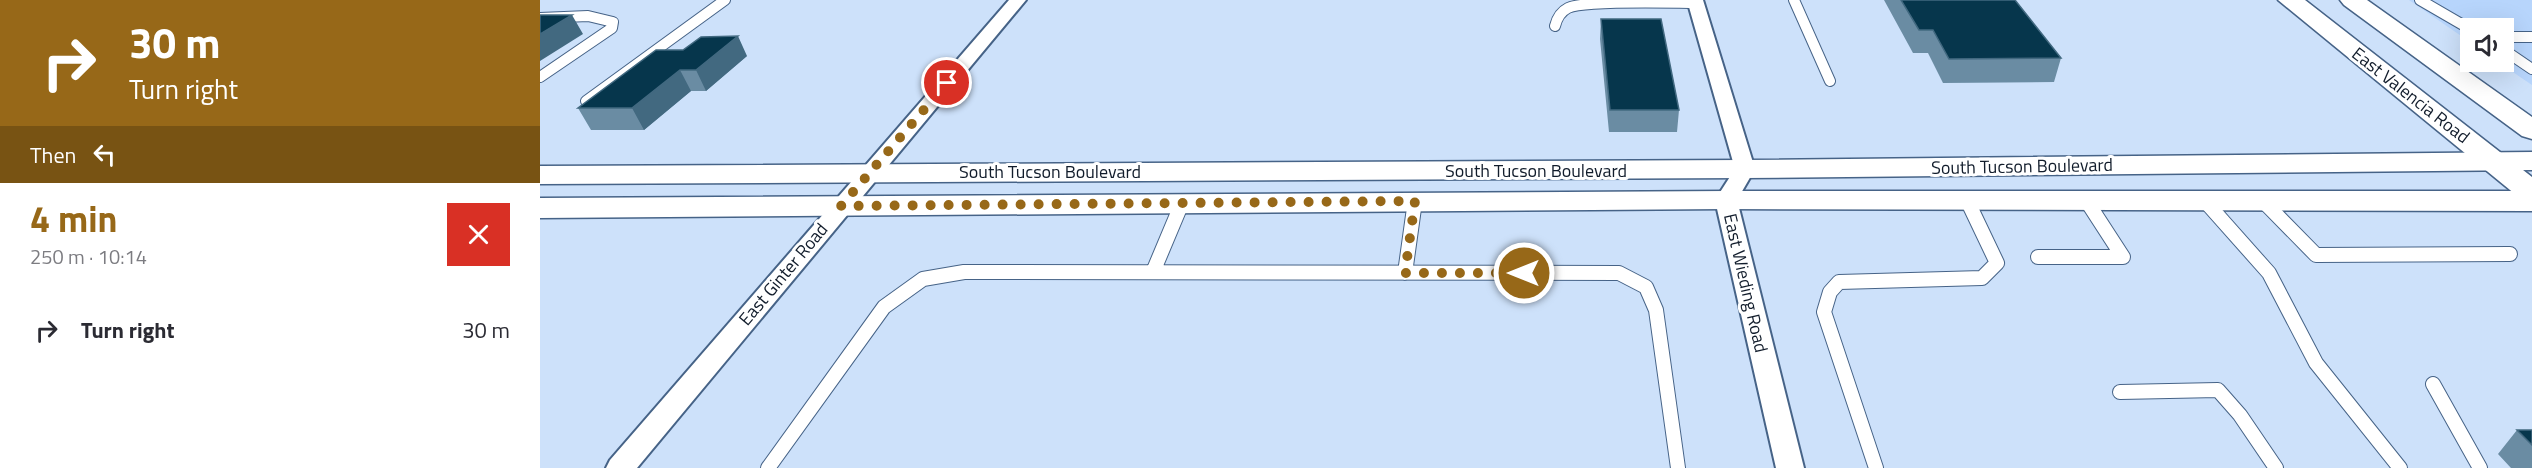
<!DOCTYPE html>
<html lang="en">
<head>
<meta charset="utf-8">
<style>
	:root { --surface:#fff; --page:#f2f2f3; --text:#2b2b33; --muted:#7c7c81; --accent:#976818 }
	body { margin:0; font-family:"Titillium Web",sans-serif; background:var(--page); color:var(--text); height:100vh; display:flex; flex-direction:column; font-size:22px; white-space:nowrap }
	* { box-sizing:border-box; margin:0 }
	p { font-size:20px; color:var(--muted) }
	.icon { flex:none; width:33px; height:33px; fill:none; stroke:currentColor; stroke-width:2; stroke-linecap:round; stroke-linejoin:round }
	.map { position:relative; flex:1; overflow:hidden }
	.sheet { display:flex; flex-direction:column; background:var(--surface); width:540px }
	.sheet>* { flex:none }
	.banner { background:#976818; color:#fff; overflow:hidden }
	.tools { position:absolute; left:1920px; top:18px; display:grid; gap:12px }
	.tools a { display:grid; place-items:center; width:54px; height:54px; border-radius:0px; background:var(--surface); box-shadow:0 6px 24px #0002; font-size:30px }
	.pin { position:absolute; display:grid; place-items:center; width:51px; height:51px; color:#fff; margin:-26px; border:3px solid #fff; border-radius:50%; box-shadow:0 2px 6px #0007 }
	.me { position:absolute; width:66px; margin:-33px; rotate:270deg; stroke-linejoin:round; filter:drop-shadow(0 0 4px #0008) }
	.turn { display:flex; align-items:center; gap:21px; height:126px; padding:0 30px; font-size:27px }
	.turn .icon { width:78px; height:78px; stroke-width:2.5 }
	.turn b { display:block; font-size:42px; line-height:51px }
	.then { display:flex; align-items:center; height:57px; padding:0 30px; background:#0003; gap:12px; font-size:22px }
	.round { display:grid; place-items:center; flex:none; width:63px; height:63px; border-radius:0px; background:var(--page) }
	.overview { display:flex; align-items:center; justify-content:space-between; height:102px; padding:0 30px }
	h1 { font-size:36px; font-weight:700; line-height:45px; color:var(--accent) }
	ul { padding:0; list-style:none }
	li { display:flex; align-items:center; gap:18px; height:90px; padding:0 30px }
	li div { flex:1 }
	li b { display:block; font-size:22px }
	li em { font-style:normal }
	main { display:flex; flex:1; min-height:0 }
	.map>svg:first-child { display:block }
	.built { fill:#b7d5fc }
	.lines { fill:none; stroke-linecap:round; stroke-linejoin:round }
	.lane-far1-casing { stroke:#466387; stroke-width:12 }
	.lane-casing { stroke:#466387; stroke-width:16 }
	.street-casing { stroke:#466387; stroke-width:4 }
	.secondary-casing { stroke:#466387; stroke-width:3 }
	.primary-casing { stroke:#466387; stroke-width:3 }
	.lane-far1 { stroke:#fff; stroke-width:10 }
	.lane { stroke:#fff; stroke-width:14 }
	.street { fill:#fff; fill-rule:evenodd }
	.secondary { fill:#fff; fill-rule:evenodd }
	.primary { fill:#fff; fill-rule:evenodd }
	.wall { fill:#6a8ca3 }
	.shaded-wall { fill:#426980 }
	.building { fill:#06364c; stroke:#426980; stroke-width:1.5 }
	.route { stroke:#976818; stroke-width:10; stroke-dasharray:0 18 }
	.labels { text-anchor:middle; dominant-baseline:central; stroke-width:6; stroke-linejoin:round; paint-order:stroke }
	.street-label { font-size:18px; fill:#111c2b; stroke:#fff }
</style>
</head>
<body>
<main>
<section class="sheet">
<div class="banner">
<div class="turn"><svg class="icon" aria-label="right" viewBox="0 0 24 24"><path d="M7 20v-9h11M14 6l5 5-5 5"/></svg><div><b>30 m</b>Turn right</div></div>
<div class="then">Then<svg class="icon" aria-label="left" viewBox="0 0 24 24"><path d="M17 20v-9H6M10 6l-5 5 5 5"/></svg></div>
</div>
<div class="overview"><div><h1>4 min</h1><p>250 m · 10:14</p></div><a class="round" style="background:#d93025;color:#fff"><svg class="icon" aria-label="close" viewBox="0 0 24 24"><path d="M6 6l12 12M18 6L6 18"/></svg></a></div>
<ul>
<li><svg class="icon" aria-label="right" viewBox="0 0 24 24"><path d="M7 20v-9h11M14 6l5 5-5 5"/></svg><div><b>Turn right</b></div><em>30 m</em></li>
</ul>
</section>
<div class="map">
<svg width="1992" height="468" viewBox="0 0 1992 468">
	<rect width="100%" height="100%" fill="#cde1fa"/>
	<path class="built" d="M1869,0H1992V85L1958,62H1964V28H1930V42Z"/>
	<g class="lines">
		<defs>
			<path id="lane-far1" d="M1254,0L1290,81
				M1880,0L1930,29
				M0,18L48,16L73,22L72,28L0,77
				M1015,26C1017,18 1020,12 1028,8C1044,0 1133,3 1156,3
				M1964,37H1992
				M1964,50L1992,69
				M46,101L185,0"/>
			<path id="lane" d="M1665,201L1729,273L1776,363L1860,468
				M1723,201L1776,255L1970,254
				M1498,257H1583L1546,200
				M613,272L642,203
				M865,273L875,201
				M1893,384L1940,468
				M1580,392L1678,390L1700,415L1736,468
				M228,468L344,307L383,279L424,272L1079,273L1106,287L1116,310L1138,468
				M1336,468L1284,312L1290,292L1299,282L1442,278L1457,263L1427,200"/>
			<path id="street" d="M469,0H486L97,468H66L70,460Z
				M1147,0H1163L1215,169L1197,200L1264,468H1236L1175,200L1195,169Z"/>
			<path id="secondary" d="M1992,152V170L1205,178L0,184V166L1205,160Z
				M1186,191H1992V211L1186,209L0,218V198Z"/>
			<path id="primary" d="M1738,0H1765L1992,177V201L1981,199Z
				M1800,0H1827L1992,117V139L1982,136L1804,5Z"/>
		</defs>
		<use href="#lane-far1" class="lane-far1-casing"/>
		<use href="#lane" class="lane-casing"/>
		<use href="#street" class="street-casing"/>
		<use href="#secondary" class="secondary-casing"/>
		<use href="#primary" class="primary-casing"/>
		<use href="#lane-far1" class="lane-far1"/>
		<use href="#lane" class="lane"/>
		<use href="#street" class="street"/>
		<use href="#secondary" class="secondary"/>
		<use href="#primary" class="primary"/>
	</g>
	<path class="wall" d="M1344,0H1475L1521,58L1514,82L1403,83L1388,53H1373Z
		M1061,19L1139,110L1137,132H1069L1060,39Z
		M143,50L207,56L166,91H151L104,130H51L38,108Z
		M1977,430H1992V468H1971L1958,454Z"/>
	<path class="shaded-wall" d="M32,15L43,34L0,61V34Z
		M198,36L207,56L166,91L156,70Z
		M140,70L151,91L104,130L92,108Z"/>
	<path class="building" d="M1361,0H1475L1521,58L1409,59L1393,30H1379Z
		M0,15H32L0,34Z
		M1061,19H1121L1139,110H1070Z
		M198,36L156,70H140L92,108H38L116,50H143L161,37Z
		M1977,430H1992V445Z"/>
	<g class="lines">
		<path class="route" d="M407,83L301,206L875,201L865,273H984"/>
	</g>
	<g class="labels">
		<g class="street-label">
			<text transform="translate(1871 95) rotate(38)">East Valencia Road</text>
			<text transform="translate(1482 166) rotate(-1)">South Tucson Boulevard</text>
			<text x="996" y="170">South Tucson Boulevard</text>
			<text x="510" y="171">South Tucson Boulevard</text>
			<text transform="translate(243 274) rotate(-50)">East Ginter Road</text>
			<text transform="translate(1206 283) rotate(77)">East Wieding Road</text>
		</g>
	</g>
</svg>
<div class="tools">
<a><svg class="icon" aria-label="sound" viewBox="0 0 24 24"><path d="M4 9h4l5-4v14l-5-4H4zM17 9q2 3 0 6"/></svg></a>
</div>
<div class="pin" style="left:407px;top:83px;background:#d93025"><svg class="icon" aria-label="arrive" viewBox="0 0 24 24"><path d="M6 21V4h12l-3 4 3 4H6"/></svg></div>
<svg class="me" style="left:984px;top:273px" viewBox="-20 -20 40 40"><circle r="17" fill="#976818" stroke="#fff" stroke-width="3"/><path d="M0-11L8 9 0 5-8 9z" fill="#fff"/></svg>
</div>
</main>
</body>
</html>
